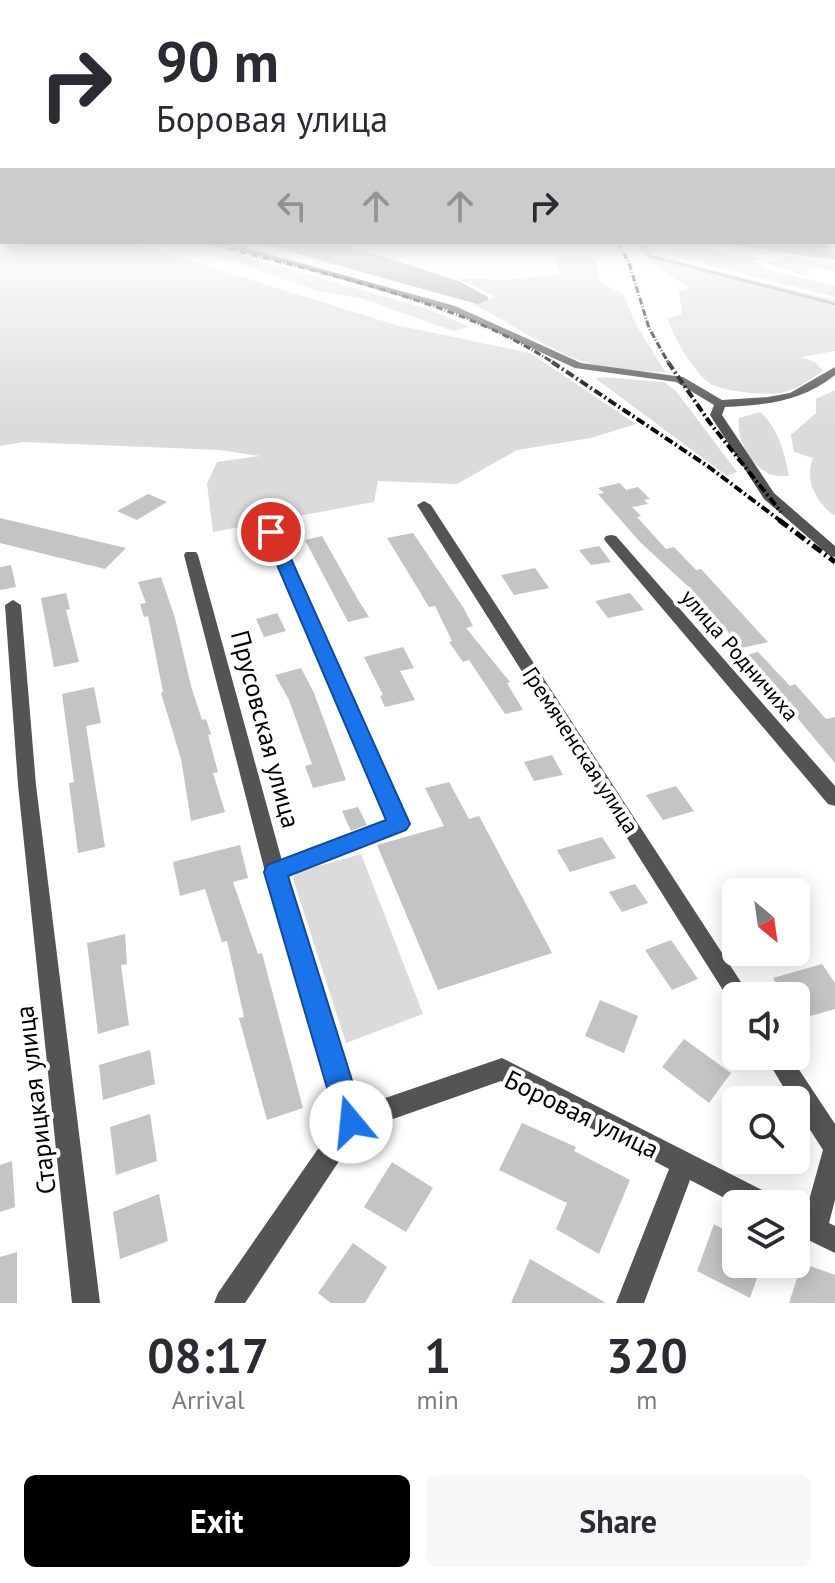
<!DOCTYPE html>
<html lang="en">
<head>
<meta charset="utf-8">
<style>
	:root { --surface:#fff; --page:#f7f7f7; --text:#2b2b33; --muted:#7c7c81; --accent:#000 }
	body { margin:0; font-family:"PT Sans",sans-serif; background:var(--page); color:var(--text); height:100vh; display:flex; flex-direction:column; font-size:30px; white-space:nowrap }
	* { box-sizing:border-box; margin:0 }
	p { font-size:26px; color:var(--muted) }
	.icon { flex:none; width:44px; height:44px; fill:none; stroke:currentColor; stroke-width:2; stroke-linecap:round; stroke-linejoin:round }
	.map { position:relative; height:1303px; overflow:hidden }
	.side { display:flex; flex-direction:column; background:var(--surface); flex:1 }
	.side>* { flex:none }
	.hud { position:absolute; left:0px; top:0px; width:836px; height:244px; box-shadow:0 4px 20px #0003; background:#fff; color:var(--text); overflow:hidden }
	.needle { width:52px; rotate:151deg }
	.buttons { position:absolute; left:722px; top:878px; display:grid; gap:16px }
	.buttons a { display:grid; place-items:center; width:88px; height:88px; border-radius:12px; background:var(--surface); box-shadow:0 4px 20px #0003; font-size:40px }
	.pin { position:absolute; display:grid; place-items:center; width:68px; height:68px; color:#fff; margin:-34px; border:4px solid #fff; border-radius:50%; box-shadow:0 2px 8px #0007 }
	.me { position:absolute; width:88px; margin:-44px; rotate:343deg; stroke-linejoin:round; filter:drop-shadow(0 0 6px #0008) }
	.turn { display:flex; align-items:center; gap:28px; height:168px; padding:0 24px; font-size:36px }
	.turn .icon { width:104px; height:104px; stroke-width:2.5 }
	.turn b { display:block; font-size:56px; line-height:68px }
	.lanes { display:flex; align-items:center; height:76px; padding:0 24px; background:#0003; justify-content:center; gap:40px; direction:ltr }
	.lanes .off { opacity:.35 }
	.eta { display:flex; justify-content:space-evenly; align-items:center; height:136px; text-align:center }
	.eta b { font-size:48px; font-weight:700; line-height:56px }
	.action { display:flex; gap:16px; margin-top:auto; padding:16px 24px }
	.action a { flex:1; height:92px; border-radius:12px; background:var(--accent); color:#fff; font-size:32px; font-weight:700; line-height:92px; text-align:center }
	.action a+a { background:var(--page); color:var(--text) }
	.map>svg:first-child { display:block }
	.green { fill:#dbdbdb }
	.water { fill:#a2a2a2 }
	.lines { fill:none; stroke-linecap:round; stroke-linejoin:round }
	.stream { stroke:#a2a2a2; stroke-width:3 }
	.building { fill:#c4c4c4 }
	.street { fill:#545454; fill-rule:evenodd }
	.rail-far2 { stroke:#000; stroke-width:3; stroke-dasharray:7 2 1 2; stroke-linecap:butt }
	.rail-far1 { stroke:#000; stroke-width:4; stroke-dasharray:9 3 2 3; stroke-linecap:butt }
	.rail { stroke:#000; stroke-width:5; stroke-dasharray:11 4 2 4; stroke-linecap:butt }
	.route { fill:#1a73e8; stroke:#114b97; stroke-width:2 }
	.labels { text-anchor:middle; dominant-baseline:central; stroke-width:8; stroke-linejoin:round; paint-order:stroke }
	.street-label { font-size:22px; fill:#000; stroke:#fff }
	.near-street-label { font-size:26px; fill:#000; stroke:#fff }
</style>
</head>
<body>
<div class="map">
<svg width="835" height="1303" viewBox="0 0 835 1303">
	<rect width="100%" height="100%" fill="#fff"/>
	<path class="green" d="M0,238L2,242H130L396,325L530,353L636,424L591,438L517,450L457,484L378,481L374,502L213,532L207,484L217,462L260,456L220,450L23,442L0,446Z
		M633,242C643,242 650,243 656,251L652,254L655,257L835,300V351L801,357L815,362L823,371C811,379 799,388 785,392C769,396 725,392 711,384C696,376 671,335 668,318L682,314L679,291L691,288C675,279 644,257 633,242Z
		M697,248L764,259L752,261L769,270L835,286V297L665,254L670,250Z
		M236,254L428,309L470,327L453,331L364,299L321,292L219,257Z
		M580,254L596,260L599,281L624,295L635,323L666,373C640,370 610,370 585,362C545,349 511,323 473,304L496,297L457,278L505,280L561,274L553,258Z
		M788,256L835,263V271L806,266L810,277L762,262L779,260Z
		M603,377L664,382L676,391L737,472L727,476L595,378Z
		M835,390V516C816,503 804,480 813,458L794,452L791,435L816,413V399Z
		M760,412C778,427 785,454 789,476C783,476 774,476 769,474C749,464 736,437 739,418Z
		M361,854L423,1014L346,1043L293,879L297,872Z"/>
	<path class="water" d="M835,238V260L713,242H834Z
		M254,242H336L459,281L488,297V300L478,304L466,301Z"/>
	<g class="lines">
		<path class="stream" d="M640,242L641,248L650,256L835,304"/>
	</g>
	<path class="building" d="M620,483L626,490L638,487L650,499L644,500L648,504L632,507L641,516L637,517L666,549L674,547L696,570L701,569L768,642L742,648L692,590L640,542L598,494L604,493L598,488Z
		M148,494L167,502L137,520L117,511Z
		M0,518L126,548L105,569L0,543Z
		M413,533L463,607L473,626L466,628L510,682L507,683L523,710L505,714L469,660L463,662L449,642L452,641L435,606L429,607L387,538Z
		M322,536L357,598L369,617L348,622L305,540Z
		M599,546L611,562L591,565L579,550Z
		M11,565L16,587L0,590V567Z
		M535,568L549,588L514,595L501,575Z
		M161,577L175,618L191,686L202,720L206,719L211,734L208,735L218,772L213,773L225,812L191,821L181,759L161,693L163,692L148,616L144,617L140,604L146,603L138,582Z
		M66,593L70,609L66,610L79,662L54,667L41,598Z
		M630,593L644,610L608,618L595,601Z
		M277,613L286,631L264,637L256,619Z
		M403,647L414,668L400,671L415,700L385,707L380,696L383,695L364,657Z
		M758,652L790,686L795,684L826,719L835,717V763L789,708L785,709L738,657Z
		M301,668L314,693L346,780L313,788L305,766L312,764L289,700L275,675Z
		M94,687L101,723L86,726L105,847L78,853L69,783L74,782L62,694Z
		M552,755L563,775L534,781L524,762Z
		M449,782L469,819L479,816L552,953L438,990L377,845L444,826L425,788Z
		M676,786L694,811L663,820L646,795Z
		M358,807L367,825L351,831L342,811Z
		M602,837L616,858L570,872L557,850Z
		M240,845L248,878L233,882L258,954L262,953L303,1108L267,1120L239,1018L244,1017L227,941L222,942L205,889L180,896L173,862Z
		M635,884L648,903L622,912L609,892Z
		M125,934L127,964L121,965L129,1025L98,1034L87,943Z
		M671,940L698,979L672,990L645,950Z
		M822,964L835,983V1009L796,1020V996H784L773,978Z
		M600,1000L638,1016L624,1053L585,1036Z
		M684,1039L731,1073L709,1103L662,1067Z
		M150,1050L155,1084L103,1100L99,1065Z
		M150,1114L157,1161L116,1175L110,1127Z
		M522,1123L576,1147L574,1151L630,1180L599,1254L556,1229L567,1203L499,1170Z
		M12,1161L15,1207L0,1212V1165Z
		M392,1162L433,1188L406,1232L364,1207Z
		M159,1194L168,1241L120,1259L113,1212Z
		M714,1224L736,1236V1264H762L750,1298L697,1271Z
		M353,1243L387,1267L365,1303H331L318,1293Z
		M17,1252V1303H0V1257Z
		M530,1259L606,1303H511Z
		M802,1263L835,1275V1303H789Z"/>
	<g class="lines">
		<path class="street" d="M212,242H225L455,306L581,363L683,377L722,400L768,397L790,393L835,367V375C801,402 766,405 725,407L722,415L774,493L835,546V557L830,556L764,499L710,415L714,405L676,382L575,368L449,310Z
			M424,501L431,505L750,996H736V1005L731,1003L417,505Z
			M271,528L278,532L409,824L406,829L286,876L359,1107L502,1058L772,1195L776,1204H736L690,1180L644,1303H616L669,1169L501,1081L359,1131L245,1303H214L218,1293L338,1120L265,872L184,555L186,552H196L198,555L282,861L388,820L264,532Z
			M611,535L616,536L835,786V806L828,804L606,542L604,539L606,536Z
			M13,600L21,605L36,785L100,1303H72L18,785L5,605Z
			M765,1056H790L835,1124V1200L829,1223L835,1226V1253L796,1234V1207L806,1211L823,1150L796,1108V1100H791Z"/>
		<path class="rail-far2" d="M205,242C316,273 460,300 555,364
			M618,242L629,263L649,328L669,364"/>
		<path class="rail-far1" d="M552,362L709,467L782,522
			M668,362L710,423L781,512"/>
		<path class="rail" d="M779,520L835,562"/>
	</g>
	<linearGradient id="sky" x2="0" y2="1"><stop stop-color="#8cadcc"/><stop offset="0.57" stop-color="#fff"/><stop offset="1" stop-color="#fff" stop-opacity="0"/></linearGradient>
	<rect width="835" height="421" fill="url(#sky)"/>
	<path class="route" d="M271,528L279,532L410,824L406,830L288,876L365,1122L361,1132L351,1136L341,1132L337,1122L264,872L267,865L386,820L263,532Z"/>
	<g class="labels">
		<g class="street-label">
			<text transform="translate(740 655) rotate(49)">улица Родничиха</text>
			<text transform="translate(581 750) rotate(57)">Гремяченская улица</text>
		</g>
		<g class="near-street-label">
			<text transform="translate(266 729) rotate(75)">Прусовская улица</text>
			<text transform="translate(35 1100) rotate(-97)">Старицкая улица</text>
			<text transform="translate(582 1114) rotate(26)">Боровая улица</text>
		</g>
	</g>
</svg>
<div class="buttons">
<a><svg class="needle" viewBox="-14 -14 28 28"><path d="M0-13l5 13h-10z" fill="#e53935"/><path d="M0 13l5-13h-10z" fill="#7c7c81"/></svg></a>
<a><svg class="icon" aria-label="sound" viewBox="0 0 24 24"><path d="M4 9h4l5-4v14l-5-4H4zM17 9q2 3 0 6"/></svg></a>
<a><svg class="icon" aria-label="search" viewBox="0 0 24 24"><circle cx="10" cy="10" r="6"/><path d="M15 15l6 6"/></svg></a>
<a><svg class="icon" aria-label="layers" viewBox="0 0 24 24"><path d="M12 4l9 5-9 5-9-5zM3 14l9 5 9-5"/></svg></a>
</div>
<div class="pin" style="left:271px;top:532px;background:#d93025"><svg class="icon" aria-label="arrive" viewBox="0 0 24 24"><path d="M6 21V4h12l-3 4 3 4H6"/></svg></div>
<svg class="me" style="left:351px;top:1122px" viewBox="-20 -20 40 40"><circle r="19" fill="#fff"/><path d="M0-13L10 11 0 6-10 11z" fill="#1a73e8"/></svg>
<div class="hud">
<div class="turn"><svg class="icon" aria-label="right" viewBox="0 0 24 24"><path d="M7 20v-9h11M14 6l5 5-5 5"/></svg><div><b>90 m</b>Боровая улица</div></div>
<div class="lanes"><svg class="icon off" aria-label="left" viewBox="0 0 24 24"><path d="M17 20v-9H6M10 6l-5 5 5 5"/></svg><svg class="icon off" aria-label="ahead" viewBox="0 0 24 24"><path d="M12 20V5M6 11l6-6 6 6"/></svg><svg class="icon off" aria-label="ahead" viewBox="0 0 24 24"><path d="M12 20V5M6 11l6-6 6 6"/></svg><svg class="icon" aria-label="right" viewBox="0 0 24 24"><path d="M7 20v-9h11M14 6l5 5-5 5"/></svg></div>
</div>
</div>
<section class="side">
<div class="eta">
<div><b>08:17</b><p>Arrival</p></div>
<div><b>1</b><p>min</p></div>
<div><b>320</b><p>m</p></div>
</div>
<div class="action"><a>Exit</a><a>Share</a></div>
</section>
</body>
</html>
